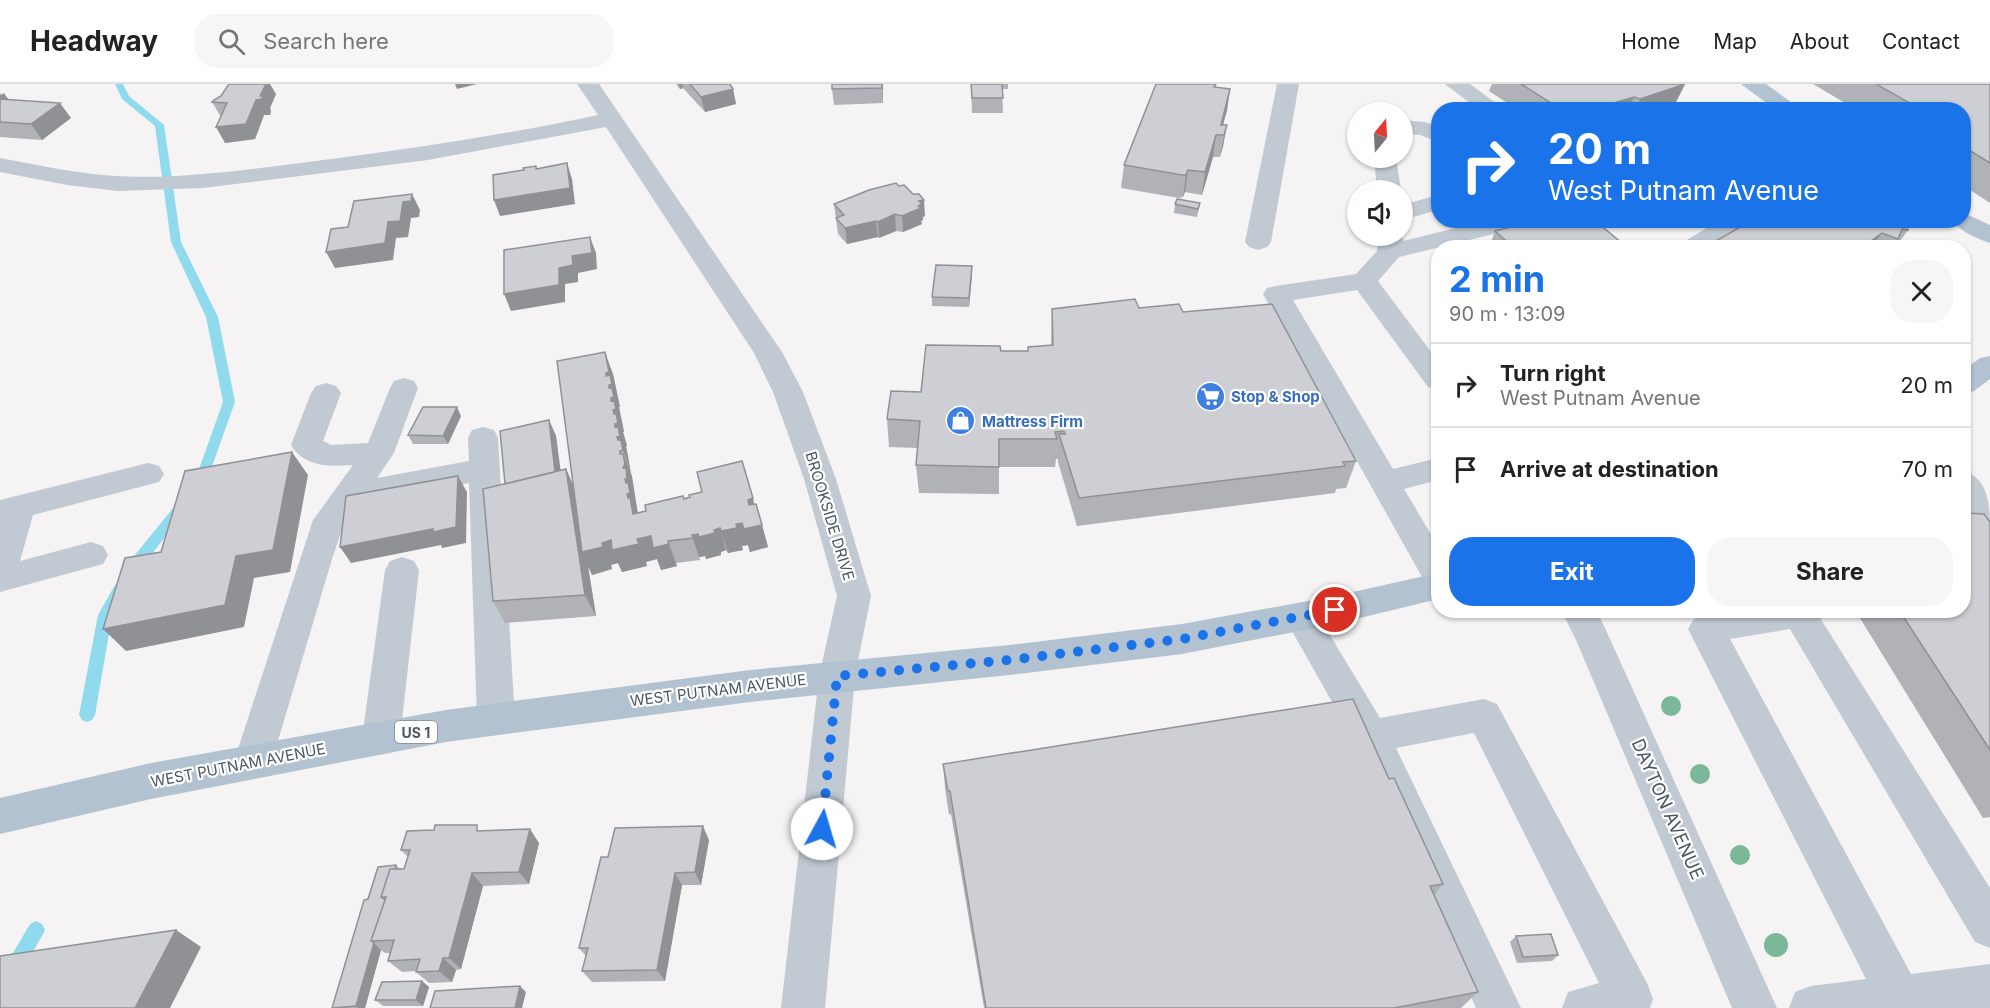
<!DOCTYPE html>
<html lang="en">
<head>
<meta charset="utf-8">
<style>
	:root { --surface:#fff; --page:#f6f6f6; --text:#222; --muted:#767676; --line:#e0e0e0; --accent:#1a73e8 }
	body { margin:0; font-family:Inter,sans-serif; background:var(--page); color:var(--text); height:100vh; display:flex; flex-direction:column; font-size:22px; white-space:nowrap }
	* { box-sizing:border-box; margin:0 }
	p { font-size:20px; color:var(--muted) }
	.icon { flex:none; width:33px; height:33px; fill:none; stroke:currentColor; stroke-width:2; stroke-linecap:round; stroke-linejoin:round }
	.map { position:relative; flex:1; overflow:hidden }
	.drawer { position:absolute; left:1431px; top:156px; width:540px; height:378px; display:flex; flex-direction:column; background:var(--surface); border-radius:24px; box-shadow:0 2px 4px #0004 }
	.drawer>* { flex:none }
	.hud { position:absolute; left:1431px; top:18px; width:540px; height:126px; border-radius:24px; box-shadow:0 2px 4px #0004; background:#1a73e8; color:#fff; overflow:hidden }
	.needle { width:39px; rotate:18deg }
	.controls { position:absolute; left:1347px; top:18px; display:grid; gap:12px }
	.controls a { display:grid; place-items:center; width:66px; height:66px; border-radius:50%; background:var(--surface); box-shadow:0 2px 4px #0004; font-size:30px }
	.pin { position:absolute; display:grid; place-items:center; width:51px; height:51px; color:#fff; margin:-26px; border:3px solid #fff; border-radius:50%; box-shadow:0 2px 6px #0007 }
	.me { position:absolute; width:66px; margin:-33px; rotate:6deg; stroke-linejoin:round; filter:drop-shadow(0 0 4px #0008) }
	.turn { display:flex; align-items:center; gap:21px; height:126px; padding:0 18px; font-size:27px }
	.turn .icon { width:78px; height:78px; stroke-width:2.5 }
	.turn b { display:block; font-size:42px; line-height:51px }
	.round { display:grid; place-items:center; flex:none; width:63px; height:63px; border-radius:24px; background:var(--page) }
	.summary { display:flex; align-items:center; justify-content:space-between; height:102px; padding:0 18px }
	h1 { font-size:36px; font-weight:700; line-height:45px; color:var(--accent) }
	.button { display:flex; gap:12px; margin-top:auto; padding:12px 18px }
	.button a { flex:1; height:69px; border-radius:24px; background:var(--accent); color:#fff; font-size:24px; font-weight:700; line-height:69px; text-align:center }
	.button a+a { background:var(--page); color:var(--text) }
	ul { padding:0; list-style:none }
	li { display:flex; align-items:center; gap:18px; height:84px; padding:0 18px; border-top:2px solid var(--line) }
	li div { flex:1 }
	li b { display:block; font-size:22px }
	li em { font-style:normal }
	header { display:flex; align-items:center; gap:36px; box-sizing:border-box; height:84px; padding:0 30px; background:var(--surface); border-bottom:2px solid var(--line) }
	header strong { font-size:28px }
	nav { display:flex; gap:33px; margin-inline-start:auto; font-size:21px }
	.search { width:420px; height:54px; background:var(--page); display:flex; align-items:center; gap:15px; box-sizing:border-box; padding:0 21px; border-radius:24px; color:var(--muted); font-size:22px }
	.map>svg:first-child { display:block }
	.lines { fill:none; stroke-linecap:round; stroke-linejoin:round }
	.stream { fill:#90daee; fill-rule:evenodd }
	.minor { fill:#c1cad2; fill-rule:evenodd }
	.major { fill:#b3c2d1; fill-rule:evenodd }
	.tree { fill:#7bb799 }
	.wall { fill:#b0b2b7 }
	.shaded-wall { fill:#909195 }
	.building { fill:#cdcfd5; stroke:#909195; stroke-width:1.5 }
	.route { stroke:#1a73e8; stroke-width:10; stroke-dasharray:0 18 }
	.labels { text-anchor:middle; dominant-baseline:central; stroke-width:4.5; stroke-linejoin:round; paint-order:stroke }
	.shield { fill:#fff; stroke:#808990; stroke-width:1.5 }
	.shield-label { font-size:14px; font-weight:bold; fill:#4a5661 }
	.shop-label { font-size:15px; font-weight:bold; fill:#366cbe; stroke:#fff; text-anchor:start }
	.street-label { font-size:15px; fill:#4a5661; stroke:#fff }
	.near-street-label { font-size:18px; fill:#4a5661; stroke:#fff }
</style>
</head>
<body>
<header>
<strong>Headway</strong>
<div class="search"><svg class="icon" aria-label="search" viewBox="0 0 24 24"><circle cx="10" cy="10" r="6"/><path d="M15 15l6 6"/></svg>Search here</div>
<nav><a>Home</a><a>Map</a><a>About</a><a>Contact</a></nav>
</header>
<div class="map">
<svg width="1990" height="924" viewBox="0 0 1990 924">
	<rect width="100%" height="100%" fill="#f5f3f3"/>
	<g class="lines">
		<path class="stream" d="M115,0H123L129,12L164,41L181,158L218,233L235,318L206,399L200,404L194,399L223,318L206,233L171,158L155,42L122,15Z
			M183,416L188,418L190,421L188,424L136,490H126L124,486L126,482L178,418Z
			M120,499L125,501L127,505L112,532L95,631L92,636L87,638L82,636L79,631L98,531L115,501Z
			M36,837L42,840L45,846L42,852L6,914L0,917V891L30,840Z"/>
		<path class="minor" d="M577,0H599L782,268L803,308L836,395L871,512L855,592L825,924H781L819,592L837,512L804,395L773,308L754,269L606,43L428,76L203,104L118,107L67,101L0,88V74C39,81 77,90 117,92C182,96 250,85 316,77C410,65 504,51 598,31Z
			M1277,0H1299L1271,158L1267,163L1258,166L1249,163L1245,158Z
			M1445,0H1470L1505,26H1479Z
			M1402,36L1425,38L1438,43V58L1420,51L1402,50Z
			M1374,74H1396L1401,106H1377Z
			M1438,111V126L1402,136V121Z
			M1489,136H1534L1531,141L1399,173L1378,197L1438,277V305L1428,303L1357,206L1293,216L1393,385L1438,374V396L1404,405L1438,462V504L1426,500L1263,210L1267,204L1276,202L1356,190L1377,167L1379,152L1402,150L1403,157Z
			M1720,136H1750L1747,141L1710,164H1679L1682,159Z
			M404,294L414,297L418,304L394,369L377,394L469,377L468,354L472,346L483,343L494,346L498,354L515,635L509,646L496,651L483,646L477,635L469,399L358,421L344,440L332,475L272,677L267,689L253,694L239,689L234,677L313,436L353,381C330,383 304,383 291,361L311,309L316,302L326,299L336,302L341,309L323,357L331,361L368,359L390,304L394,297Z
			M148,379L159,382L164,390L159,398L33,431L20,477L91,458L103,462L108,471L103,480L0,508V416Z
			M1964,387C1990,395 1990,424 1990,449C1963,441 1961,411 1964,387Z
			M402,473L414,477L419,486L400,654L394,666L381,671L368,666L362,654L385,486L390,477Z
			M1301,519L1313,523L1380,634L1484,615L1497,620L1647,899L1653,915L1650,924H1562L1568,908L1599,899L1474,649L1396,664L1521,924H1476L1357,662L1284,533L1289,523Z
			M1561,526H1596L1605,544L1777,924H1732L1576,556Z
			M1733,526H1815L1990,804V864L1975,858L1790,545L1730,555L1911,890L1990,880V924H1789L1795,908L1811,902L1866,895L1688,545L1694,535Z"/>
		<path class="major" d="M1741,0H1766L1802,26H1776Z
			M1964,129L1990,141V159C1978,155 1959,147 1952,136H1964Z
			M1990,272V295L1974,307L1964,310V286L1980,274Z
			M1438,489V515L1335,540L1182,570L1009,591L750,618L446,658L151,715L0,750V714L151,679L446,626L750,586L1009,561L1182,540L1335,512Z"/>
	</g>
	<g class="tree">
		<circle cx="1671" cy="622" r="10"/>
		<circle cx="1700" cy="690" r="10"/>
		<circle cx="1740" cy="771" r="10"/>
		<circle cx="1776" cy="861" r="12"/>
	</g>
	<path class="wall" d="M676,0H730L733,5L736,20L705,28L683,4L680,5Z
		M883,0V19L834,21L832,5Z
		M971,0H1008V5H1002L1003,29H972Z
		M1216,0L1215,3L1230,5L1223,41H1227L1220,73H1213L1202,111L1185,108L1183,113L1179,114L1121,104L1124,81Z
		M1492,0H1685L1674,22L1664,26H1518L1489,7Z
		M1813,0H1990V119L1964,102V26H1857Z
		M0,9L8,15L71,34L42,56L0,53Z
		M276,10L270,24L271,27L270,31H264L255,55L225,59L221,33L212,18Z
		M1200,119L1197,133L1174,129L1175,120Z
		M834,120L925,132L923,133V136L921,137L922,140L903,148L896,147L879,154L878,153L847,160L838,150Z
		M1904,136L1908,146L1895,164H1712L1716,157Z
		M1495,147L1628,164H1489Z
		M972,182V190L969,223L932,222V213Z
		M1139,224L1183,228L1356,377L1346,404L1336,405L1335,409L1077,442L1058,378V375H1056L1055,383H999V410L919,409L916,381L918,364L889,363L887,335L921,308L1001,267H1028V263L1051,261L1052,225Z
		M613,290L620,323H619L624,348H623L627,362H626L638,429L684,415L754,420L762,441L768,463L750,468L748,461L742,462L743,466L728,469L726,466L721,468V471L706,475L705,472L699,473L700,476L676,479L677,482L661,486L657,475L646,478L647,482L622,488L618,479L611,481L612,485L592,491L588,482L596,532L505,539L493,517L505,400L549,336L556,352L560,387L566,385L573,400Z
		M461,332L448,360H413L408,351Z
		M1964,432L1990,438V733L1983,734L1855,526H1964Z
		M943,680L1389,695L1443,800L1434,811L1478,908L1461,924H984L951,730L949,731L945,704Z
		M482,747L539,759L529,800L483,802L461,885L456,886L452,898L429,899L416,888V887L402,888L388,877L390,869H385L381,866L365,924H332L368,815L396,781L400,785H404L408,773L401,766Z
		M709,756L701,801H682L665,897L592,898L582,887L586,872L579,864L608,773Z
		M1516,852L1558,871L1552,877L1517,879L1510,858Z
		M422,897L429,903L423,922H383L375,916Z"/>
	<path class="shaded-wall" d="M266,0H270L276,10L270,24L271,27L270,31H264L255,55L225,59L216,43L256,16L260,12Z
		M455,0H477L457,5Z
		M679,0H682L683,4L680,5Z
		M882,0H883V19Z
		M1685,0L1674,22L1664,26H1635L1640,15Z
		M733,5L736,20L705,28L701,13Z
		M1230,5L1227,27L1220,51L1221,41Z
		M4,9L15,25L0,19V12Z
		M1634,13L1628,26L1617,18Z
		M60,19L71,34L42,56L31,40Z
		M1227,41L1223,63L1220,73L1224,51Z
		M1216,51L1213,73L1202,111L1205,88Z
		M567,79L572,95L575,120L500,132L494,116Z
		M1188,86L1185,108L1183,113L1186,91Z
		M412,110L420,126L419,133L411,134L408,153L396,154L393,176L335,184L326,168L388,138L403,118Z
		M924,116L925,132L923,133V136L921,137L922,140L903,148L902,132L919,117Z
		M895,130L896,147L879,154L878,138Z
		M876,137L878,153L847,160L845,144Z
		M1882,149L1871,164H1861Z
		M590,153L596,169L597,185L578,189V198L565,200V218L511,227L504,210L572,172Z
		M972,182V190L969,223V214Z
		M605,268L613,290L618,314L620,323H619L624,348H623L627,362H626L631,389L623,366L618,356L609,304L606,292Z
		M457,323L461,332L448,360L443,352Z
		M549,336L556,352L563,404L513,416Z
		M620,367L625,381L623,370L632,392L641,452L628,414Z
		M292,368L308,391L290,488L254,494L244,543L126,567L103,545L236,472Z
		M566,385L576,408L602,459L611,456L637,455L651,452L669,460L677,482L661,486L657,475L646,478L647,482L622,488L618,479L611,481L612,485L592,491L588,482L596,532L585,511Z
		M458,392L467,408L466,459L442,464L441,461L351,479L340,463Z
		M753,414L758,437L753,438L748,416Z
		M742,439L762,441L768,463L750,468L748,461L742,462L736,440Z
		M720,444L726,466L721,468V471L706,475L705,472L699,473L700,476L692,451Z
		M737,444L743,466L728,469L721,447Z
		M703,742L709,756L701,801L695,788Z
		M530,745L539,759L529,800L519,788Z
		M472,789L483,802L461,885L449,874Z
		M675,789L682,801L665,897L657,886Z
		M176,846L201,863L170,924H135Z
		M374,859L381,866L365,924H358L356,922Z
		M443,874L456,886L452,898L439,887Z
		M422,897L429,903L423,922L416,916Z
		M520,902L526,908L522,924H515Z"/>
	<path class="building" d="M229,0H266L260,12H263L262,15L256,16L246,40L216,43L227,19L212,18L214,16L221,12Z
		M690,0H730L733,5L701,13Z
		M832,0H882V4L832,5Z
		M971,0H1002L1003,14H972Z
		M1156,0H1216L1214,3L1230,5L1221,41H1227L1224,51H1216L1205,88L1188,86L1186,91H1182L1124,81Z
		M1521,0H1685L1640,15L1634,13L1617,18L1630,26H1562Z
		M1876,0H1990V79L1964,63V26H1922Z
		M0,15L60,19L31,40L0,38Z
		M567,79L570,104L494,116L493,91L524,86L523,84L536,82V85Z
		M896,99L899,102L904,101L913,110H919L924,116L919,117L922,120L918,122L921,124L902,132L895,130L878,138L876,137L845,144L836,134L844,131L834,120L869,106Z
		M412,110L411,117L403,118L400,137L388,138L385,159L326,168L331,145L348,143L354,117Z
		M1177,115L1200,119L1198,125L1175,120Z
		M1540,136H1594L1628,164H1514L1495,147Z
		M1752,136H1904L1908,146L1902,145L1898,155L1882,149L1861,164H1728L1716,157Z
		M590,153L592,169L572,172L573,181L559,184V201L504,210V166Z
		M936,181L972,182L969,214L932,213Z
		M1135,215L1139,224L1179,220L1183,228L1272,220L1356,377L1343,378L1345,382L1079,414L1059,350H1065L1064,347L1055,348L1057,355H999V383L916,381L920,337L887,335L891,307L921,308L926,261L1000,262L1001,267H1028V263L1053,261L1052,225Z
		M605,268L609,288L606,289V292L610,291L612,300L609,301V304H612L614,313L611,314V317L614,316L616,325L613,326L614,330L616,329L618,339L615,340V343L618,342L620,352L617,353L618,356H621L623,366L620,367V370H623L625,380L623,384H626L627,395H625L626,399L628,398L630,409L627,410L628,414L630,413L633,430L646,427L645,421L683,412L684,415L690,413L689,411L702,408L697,388L742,377L753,414L748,416L749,421L756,420L762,441L744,445L742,439L736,440L737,444L721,447L720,444L714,446L715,449L699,453L698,450L692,451L693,454L668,457L669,460L653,464L651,452L637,455L639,460L612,466L611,456L602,459L603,463L582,468L557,277Z
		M423,323H457L443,352L408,351Z
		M549,336L555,388L505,400L500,347Z
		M292,368L273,466L236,472L225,521L103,545L125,474L161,468L185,387Z
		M566,385L585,511L493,517L483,405Z
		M458,392L456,443L433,448V445L340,463L346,412Z
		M1964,429L1984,430L1990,438V666L1899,526H1964V434L1965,435L1964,432Z
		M1353,615L1389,695L1394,694L1443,800L1430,802L1478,908L1394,924H986L950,707H948L943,680Z
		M435,741H477V747L530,745L519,788L472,789L449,874H443L439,887L416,888L420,875L388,877L394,856L371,857L386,813H381L390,785H404L410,766H401L407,747L434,746Z
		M703,742L695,788L675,789L657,886L582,887L588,864H579L601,773H608L615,744Z
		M396,781L395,785H390L381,813L385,816L371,857L374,859L356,922L332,924L364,816L368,815L378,783Z
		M176,846L135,924H0V872Z
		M1551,850L1558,871L1523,873L1516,852Z
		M422,897L416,916H375L382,898Z
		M520,902L515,924H430L435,907Z"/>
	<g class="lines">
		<path class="route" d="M822,745L837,592L1009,576L1182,555L1335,526"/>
	</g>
	<defs>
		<symbol id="supermarket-disc" viewBox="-11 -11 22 22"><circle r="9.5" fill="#3f7fe0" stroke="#fff"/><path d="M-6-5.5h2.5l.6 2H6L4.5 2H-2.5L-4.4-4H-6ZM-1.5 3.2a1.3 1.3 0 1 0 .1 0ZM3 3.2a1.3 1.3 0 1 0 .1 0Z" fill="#fff"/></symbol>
		<symbol id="shop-disc" viewBox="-11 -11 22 22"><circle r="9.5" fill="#3f7fe0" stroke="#fff"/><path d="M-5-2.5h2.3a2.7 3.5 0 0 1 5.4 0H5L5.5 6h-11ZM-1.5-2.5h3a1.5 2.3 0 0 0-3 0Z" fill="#fff"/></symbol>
	</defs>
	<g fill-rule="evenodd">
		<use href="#supermarket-disc" x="1194" y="296" width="33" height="33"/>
		<use href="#shop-disc" x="944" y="320" width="33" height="33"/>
	</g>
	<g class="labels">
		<rect class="shield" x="395" y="637" width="42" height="22" rx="4.5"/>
		<g class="shield-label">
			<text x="416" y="648">US 1</text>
		</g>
		<g class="shop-label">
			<text x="1231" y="312">Stop &amp; Shop</text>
			<text x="982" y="337">Mattress Firm</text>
		</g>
		<g class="street-label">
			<text transform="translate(830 432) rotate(73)">BROOKSIDE DRIVE</text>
			<text transform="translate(718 606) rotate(-7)">WEST PUTNAM AVENUE</text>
			<text transform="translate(238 681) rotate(-11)">WEST PUTNAM AVENUE</text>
		</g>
		<g class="near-street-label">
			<text transform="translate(1668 725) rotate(66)">DAYTON AVENUE</text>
		</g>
	</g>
</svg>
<div class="controls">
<a><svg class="needle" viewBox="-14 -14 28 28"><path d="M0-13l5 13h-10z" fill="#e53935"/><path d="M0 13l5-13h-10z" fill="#767676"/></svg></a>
<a><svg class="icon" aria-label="sound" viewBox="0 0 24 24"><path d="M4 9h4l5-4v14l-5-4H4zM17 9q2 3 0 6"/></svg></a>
</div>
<div class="pin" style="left:1335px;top:526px;background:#d93025"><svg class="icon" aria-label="arrive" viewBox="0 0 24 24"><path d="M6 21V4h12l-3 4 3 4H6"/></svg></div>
<svg class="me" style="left:822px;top:745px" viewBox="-20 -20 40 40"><circle r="19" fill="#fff"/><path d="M0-13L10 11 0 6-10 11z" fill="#1a73e8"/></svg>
<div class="hud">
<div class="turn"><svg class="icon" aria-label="right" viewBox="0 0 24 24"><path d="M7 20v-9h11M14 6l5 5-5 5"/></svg><div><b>20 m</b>West Putnam Avenue</div></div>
</div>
<section class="drawer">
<div class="summary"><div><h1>2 min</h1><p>90 m · 13:09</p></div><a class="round"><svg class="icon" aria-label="close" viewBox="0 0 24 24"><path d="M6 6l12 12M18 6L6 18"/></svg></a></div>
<ul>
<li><svg class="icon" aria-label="right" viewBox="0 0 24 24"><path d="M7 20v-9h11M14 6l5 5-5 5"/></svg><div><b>Turn right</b><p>West Putnam Avenue</p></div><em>20 m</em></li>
<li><svg class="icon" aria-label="arrive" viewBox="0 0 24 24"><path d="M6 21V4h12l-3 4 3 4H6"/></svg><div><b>Arrive at destination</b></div><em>70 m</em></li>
</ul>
<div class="button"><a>Exit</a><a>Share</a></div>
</section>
</div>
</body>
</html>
